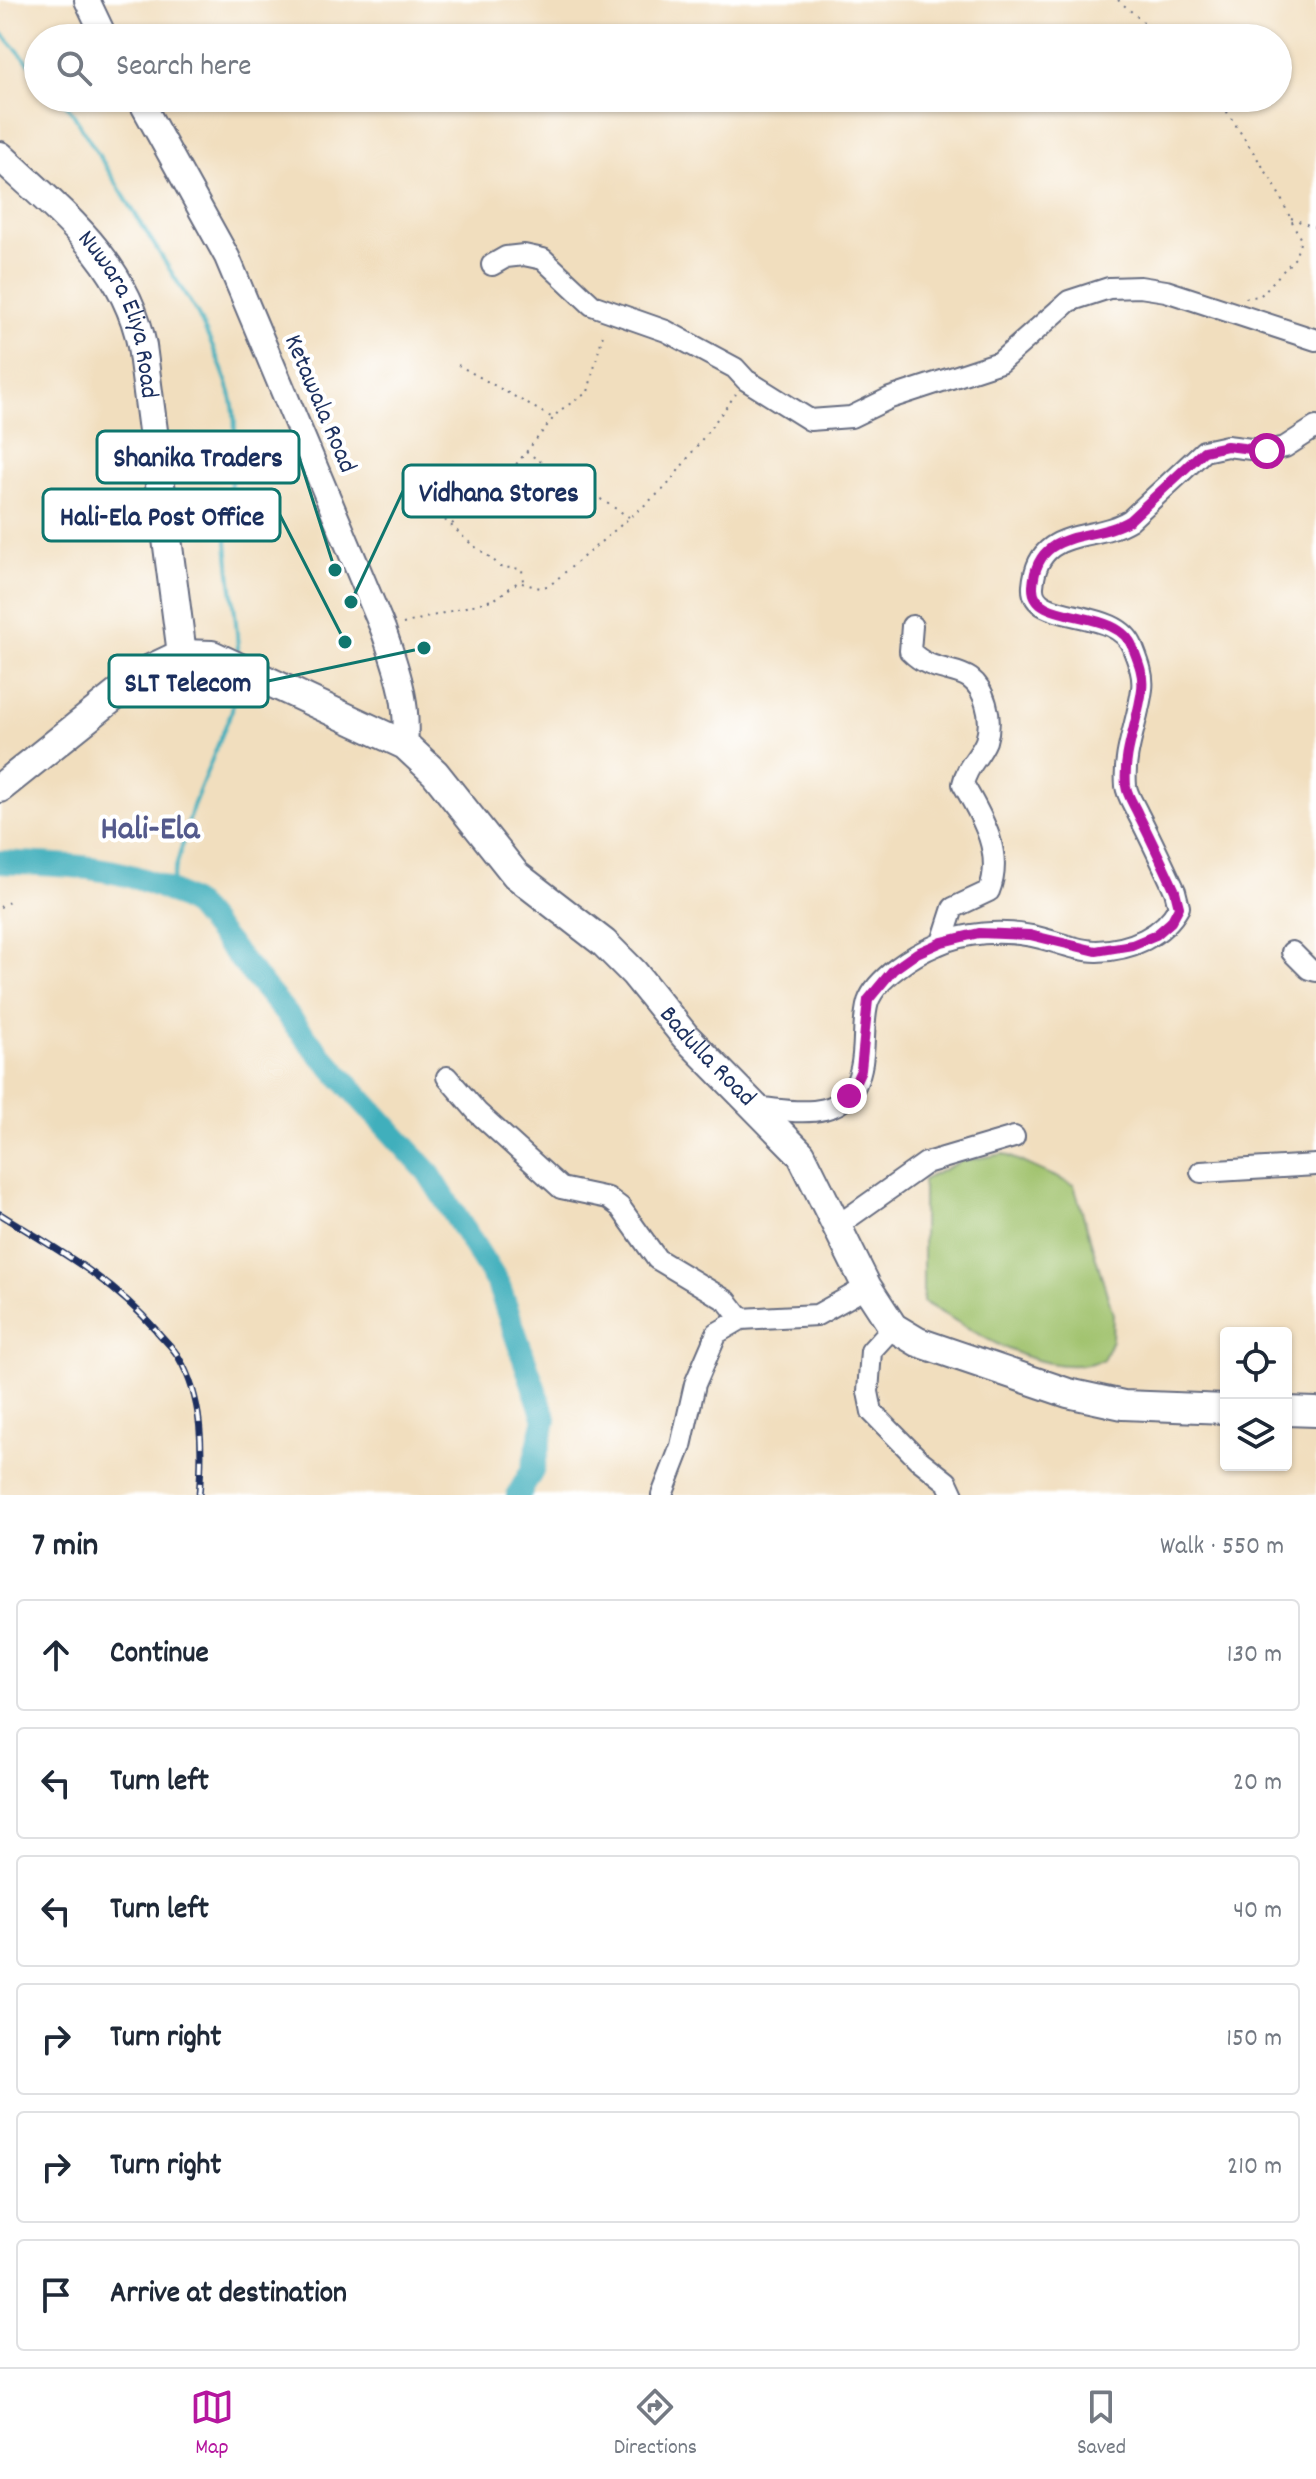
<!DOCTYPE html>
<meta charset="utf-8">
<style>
:root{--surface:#fff;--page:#f2f2f3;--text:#1f2937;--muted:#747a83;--line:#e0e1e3;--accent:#b5179e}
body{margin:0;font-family:Dekko,sans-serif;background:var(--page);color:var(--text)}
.controls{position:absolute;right:24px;bottom:24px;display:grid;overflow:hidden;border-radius:8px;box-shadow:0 2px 6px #0004}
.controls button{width:72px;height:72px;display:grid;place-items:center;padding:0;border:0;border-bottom:2px solid var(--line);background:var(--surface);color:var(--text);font:40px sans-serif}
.stop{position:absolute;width:24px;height:24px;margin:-18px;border:6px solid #b5179e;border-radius:50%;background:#fff}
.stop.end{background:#b5179e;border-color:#fff;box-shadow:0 2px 8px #0008}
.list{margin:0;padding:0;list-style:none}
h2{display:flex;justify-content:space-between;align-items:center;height:104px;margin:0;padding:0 32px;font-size:34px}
h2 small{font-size:26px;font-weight:400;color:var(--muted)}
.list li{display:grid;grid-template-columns:52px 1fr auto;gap:24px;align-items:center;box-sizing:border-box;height:112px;margin:0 16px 16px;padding:0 16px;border:2px solid var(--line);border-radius:8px}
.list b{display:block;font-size:30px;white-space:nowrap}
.list em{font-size:26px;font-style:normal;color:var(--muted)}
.icon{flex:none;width:44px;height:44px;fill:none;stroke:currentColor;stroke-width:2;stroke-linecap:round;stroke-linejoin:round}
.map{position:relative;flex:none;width:1316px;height:1495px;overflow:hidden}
.search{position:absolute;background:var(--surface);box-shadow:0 2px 6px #0004;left:24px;right:24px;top:24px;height:88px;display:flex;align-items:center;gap:20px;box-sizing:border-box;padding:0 28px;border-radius:44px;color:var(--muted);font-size:30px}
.sheet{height:872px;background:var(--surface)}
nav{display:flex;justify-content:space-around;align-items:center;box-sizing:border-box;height:112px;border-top:2px solid var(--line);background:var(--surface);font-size:22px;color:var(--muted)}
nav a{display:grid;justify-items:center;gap:4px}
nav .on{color:var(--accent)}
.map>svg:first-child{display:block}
.green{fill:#9fc16b;stroke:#5d7864;stroke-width:2}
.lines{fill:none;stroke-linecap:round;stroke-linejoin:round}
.stream{stroke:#40afbc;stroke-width:4}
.river{stroke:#40afbc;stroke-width:24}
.minor-casing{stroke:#666c80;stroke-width:24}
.major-casing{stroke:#666c80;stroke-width:28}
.highway-casing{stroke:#666c80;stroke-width:32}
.path{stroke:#666c80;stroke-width:2;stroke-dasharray:2 6;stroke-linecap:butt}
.minor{stroke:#fff;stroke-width:20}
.major{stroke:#fff;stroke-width:24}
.highway{stroke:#fff;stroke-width:28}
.rail-casing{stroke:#1b2f5e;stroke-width:7}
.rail{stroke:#fff;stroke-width:4;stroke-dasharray:12;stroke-linecap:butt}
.route{stroke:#b5179e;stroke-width:10}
.labels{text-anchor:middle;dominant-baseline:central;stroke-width:8;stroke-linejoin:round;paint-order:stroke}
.street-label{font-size:26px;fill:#1b2f5e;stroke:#fff}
.district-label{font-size:34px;font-weight:bold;fill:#545a8c;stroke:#fff}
.leader{fill:none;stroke:#0f766e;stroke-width:3}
.callout-dot{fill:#0f766e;stroke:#fff;stroke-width:3}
.callout{fill:#fff;stroke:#0f766e;stroke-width:3}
.callout-label{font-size:28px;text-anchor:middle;font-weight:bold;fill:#1b2f5e}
</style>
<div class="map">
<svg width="1316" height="1495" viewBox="0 0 1316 1495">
<rect width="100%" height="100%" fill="#fff"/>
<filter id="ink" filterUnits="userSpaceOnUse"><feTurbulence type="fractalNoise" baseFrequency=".0125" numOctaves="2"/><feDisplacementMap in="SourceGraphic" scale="16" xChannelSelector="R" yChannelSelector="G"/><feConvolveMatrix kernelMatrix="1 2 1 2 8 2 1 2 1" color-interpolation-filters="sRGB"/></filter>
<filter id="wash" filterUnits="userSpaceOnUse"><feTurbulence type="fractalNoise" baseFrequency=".006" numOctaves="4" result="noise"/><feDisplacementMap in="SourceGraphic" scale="32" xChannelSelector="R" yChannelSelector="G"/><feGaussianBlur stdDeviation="1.8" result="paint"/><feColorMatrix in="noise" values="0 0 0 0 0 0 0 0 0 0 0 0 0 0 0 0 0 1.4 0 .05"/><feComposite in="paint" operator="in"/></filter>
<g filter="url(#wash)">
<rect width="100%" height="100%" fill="#f1debe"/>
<path class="green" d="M 1004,1154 L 1074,1185 L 1113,1314 L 1112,1340 L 1103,1360 C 1042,1382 976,1331 923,1302 L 923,1180 L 961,1161 Z"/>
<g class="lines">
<path class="stream" d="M 0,31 L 38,73
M 60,98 L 70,109 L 198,315 C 210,341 231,384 234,412 C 238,455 226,498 227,540 C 229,579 238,617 238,656
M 170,889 L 193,806 L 232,710 L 237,680"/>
<path class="river" d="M 0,862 C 74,866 132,864 196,906 L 318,1052 L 428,1172 L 498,1284 L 545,1419 L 532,1471 L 518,1495"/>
</g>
</g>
<g filter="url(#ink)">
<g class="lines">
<defs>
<path id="minor" d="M 492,265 L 506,257 L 524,255 L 543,259 L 592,305 L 666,331 L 735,368 L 746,380 L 810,420 L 851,417 L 890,398 L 1000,362 L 1069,301 L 1109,288 L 1140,287 L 1166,291 L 1316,340
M 912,626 L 910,651 C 939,681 973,658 986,704 C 990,717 990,728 986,741 C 979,758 967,765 963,784 C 982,817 1004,853 989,891 L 953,908 L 942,942
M 1292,952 L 1309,969 L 1316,971
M 447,1077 L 478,1113 L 561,1188 L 608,1198 L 620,1207 L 657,1259 L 727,1301 L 741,1319
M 756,1107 C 798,1112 850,1123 861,1068 C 866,1047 862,1022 868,1002 C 876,978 915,954 937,945 C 965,932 1002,930 1032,936 C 1053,940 1076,951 1097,951 C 1131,950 1163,936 1179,907 L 1175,891 C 1163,865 1151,839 1138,814 C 1134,805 1127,795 1126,786 C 1123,752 1138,722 1142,689 C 1144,675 1138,661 1133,648 C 1117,605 1030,626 1033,586 C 1038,525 1093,543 1130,520 L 1204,451 L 1227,446 L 1267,451 L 1285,447 L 1316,427
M 1201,1172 L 1316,1165
M 837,1226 L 926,1163 L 1014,1137
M 893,1327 L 871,1351 L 868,1392 L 872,1412 L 918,1459 L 947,1482 L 953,1495
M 662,1495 L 681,1446 L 695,1384 L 717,1333 L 741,1319 L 817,1315 L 867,1287"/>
<path id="major" d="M 87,0 L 105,38
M 139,98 L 227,257 L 383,629 C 397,670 409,701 405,745"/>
<g id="highway">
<path id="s1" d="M 0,156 C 60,212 125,261 142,346 L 182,654"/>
<path id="s2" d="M 0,788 L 146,671 L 182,654 L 212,655 L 405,745 L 435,773 L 516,875 L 604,943 L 634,973 L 685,1036 L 801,1154 L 867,1287 L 893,1327 L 918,1342 L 1068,1393 L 1123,1405 L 1226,1409"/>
<path d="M 1286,1411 L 1316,1412"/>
</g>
</defs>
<use href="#minor" class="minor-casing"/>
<use href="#major" class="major-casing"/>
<use href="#highway" class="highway-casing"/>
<path class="path" d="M 1118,0 L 1162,38
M 1218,98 L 1274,184 L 1301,240 L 1295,258 L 1260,296 L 1245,298
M 1291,218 L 1316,228
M 458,365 L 551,417
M 526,452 L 629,517
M 438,516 C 451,523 458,533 469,542 C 480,551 491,556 500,567 L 522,569 L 523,582
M 452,524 L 502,482 L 559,411 L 588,392 L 603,334
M 403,624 L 495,599 L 518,582 L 540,588 L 550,585 L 666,487 L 736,394
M 0,907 L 11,901"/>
<use href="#minor" class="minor"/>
<use href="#major" class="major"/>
<use href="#highway" class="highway"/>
<defs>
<path id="rail" d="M 0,1214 C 56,1249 112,1279 156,1330 C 163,1339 174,1348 179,1358 C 203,1399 203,1450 199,1495"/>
</defs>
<use href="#rail" class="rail-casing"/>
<use href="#rail" class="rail"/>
</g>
</g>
<g class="lines" filter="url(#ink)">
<path class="route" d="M 849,1096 L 861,1070 L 868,1000 L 893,970 L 917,953 L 942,942 L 979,933 L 1030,935 L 1096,951 L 1132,945 L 1156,935 L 1171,922 L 1179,907 L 1175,891 C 1163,865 1151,839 1138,814 C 1134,805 1127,795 1126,786 C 1123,752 1138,722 1142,689 C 1144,675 1138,661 1133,648 C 1117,605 1031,627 1033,586 C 1037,526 1093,543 1130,520 L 1204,451 L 1227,446 L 1267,451"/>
</g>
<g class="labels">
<g class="street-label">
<text stroke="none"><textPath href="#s1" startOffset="204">Nuwara Eliya Road</textPath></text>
<text transform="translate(319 404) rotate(67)">Ketawala Road</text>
<text stroke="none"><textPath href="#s2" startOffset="906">Badulla Road</textPath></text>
</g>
<g class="district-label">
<text x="150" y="831">Hali-Ela</text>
</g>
</g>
<path class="leader" d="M335 570L299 457M351 602L403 491M345 642L280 515M424 648L268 681"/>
<g class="callout-dot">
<circle cx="335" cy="570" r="8"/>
<circle cx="351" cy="602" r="8"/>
<circle cx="345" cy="642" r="8"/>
<circle cx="424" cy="648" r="8"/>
</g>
<g class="callout">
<rect x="97" y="431" width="202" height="52" rx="8"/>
<rect x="403" y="465" width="192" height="52" rx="8"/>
<rect x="43" y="489" width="237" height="52" rx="8"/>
<rect x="109" y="655" width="159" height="52" rx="8"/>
</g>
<g class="callout-label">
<text x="198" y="466">Shanika Traders</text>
<text x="499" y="501">Vidhana Stores</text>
<text x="162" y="525">Hali-Ela Post Office</text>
<text x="188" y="691">SLT Telecom</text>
</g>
</svg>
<div class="controls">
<button><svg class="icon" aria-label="locate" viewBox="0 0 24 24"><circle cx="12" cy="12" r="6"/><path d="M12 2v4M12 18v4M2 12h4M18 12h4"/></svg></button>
<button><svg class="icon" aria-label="layers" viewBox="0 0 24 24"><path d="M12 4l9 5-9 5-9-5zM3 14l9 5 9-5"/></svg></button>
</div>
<div class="stop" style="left:1267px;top:451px"></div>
<div class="stop end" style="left:849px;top:1096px"></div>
<div class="search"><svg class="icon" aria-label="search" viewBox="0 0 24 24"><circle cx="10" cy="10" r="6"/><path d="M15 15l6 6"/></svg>Search here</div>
</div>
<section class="sheet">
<h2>7 min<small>Walk · 550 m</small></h2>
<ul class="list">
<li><svg class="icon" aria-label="ahead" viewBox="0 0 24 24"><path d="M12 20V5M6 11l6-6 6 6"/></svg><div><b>Continue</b></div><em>130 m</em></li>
<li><svg class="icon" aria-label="left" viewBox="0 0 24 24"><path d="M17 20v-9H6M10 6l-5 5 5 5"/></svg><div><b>Turn left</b></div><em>20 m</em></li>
<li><svg class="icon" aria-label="left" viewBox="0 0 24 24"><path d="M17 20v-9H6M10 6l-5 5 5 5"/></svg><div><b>Turn left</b></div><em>40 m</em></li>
<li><svg class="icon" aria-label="right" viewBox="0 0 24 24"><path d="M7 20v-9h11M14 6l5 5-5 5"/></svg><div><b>Turn right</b></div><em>150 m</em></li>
<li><svg class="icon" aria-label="right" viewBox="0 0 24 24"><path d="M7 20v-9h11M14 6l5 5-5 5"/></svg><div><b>Turn right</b></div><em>210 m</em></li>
<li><svg class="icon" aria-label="arrive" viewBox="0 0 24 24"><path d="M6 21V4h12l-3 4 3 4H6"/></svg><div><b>Arrive at destination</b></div></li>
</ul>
</section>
<nav>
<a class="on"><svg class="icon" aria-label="map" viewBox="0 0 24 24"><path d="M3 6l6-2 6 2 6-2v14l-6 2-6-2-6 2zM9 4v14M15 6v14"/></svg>Map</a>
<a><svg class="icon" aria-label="directions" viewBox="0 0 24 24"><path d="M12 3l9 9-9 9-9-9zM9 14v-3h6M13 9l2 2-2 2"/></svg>Directions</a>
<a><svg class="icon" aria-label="saved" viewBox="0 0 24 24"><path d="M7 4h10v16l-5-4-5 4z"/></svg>Saved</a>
</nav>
